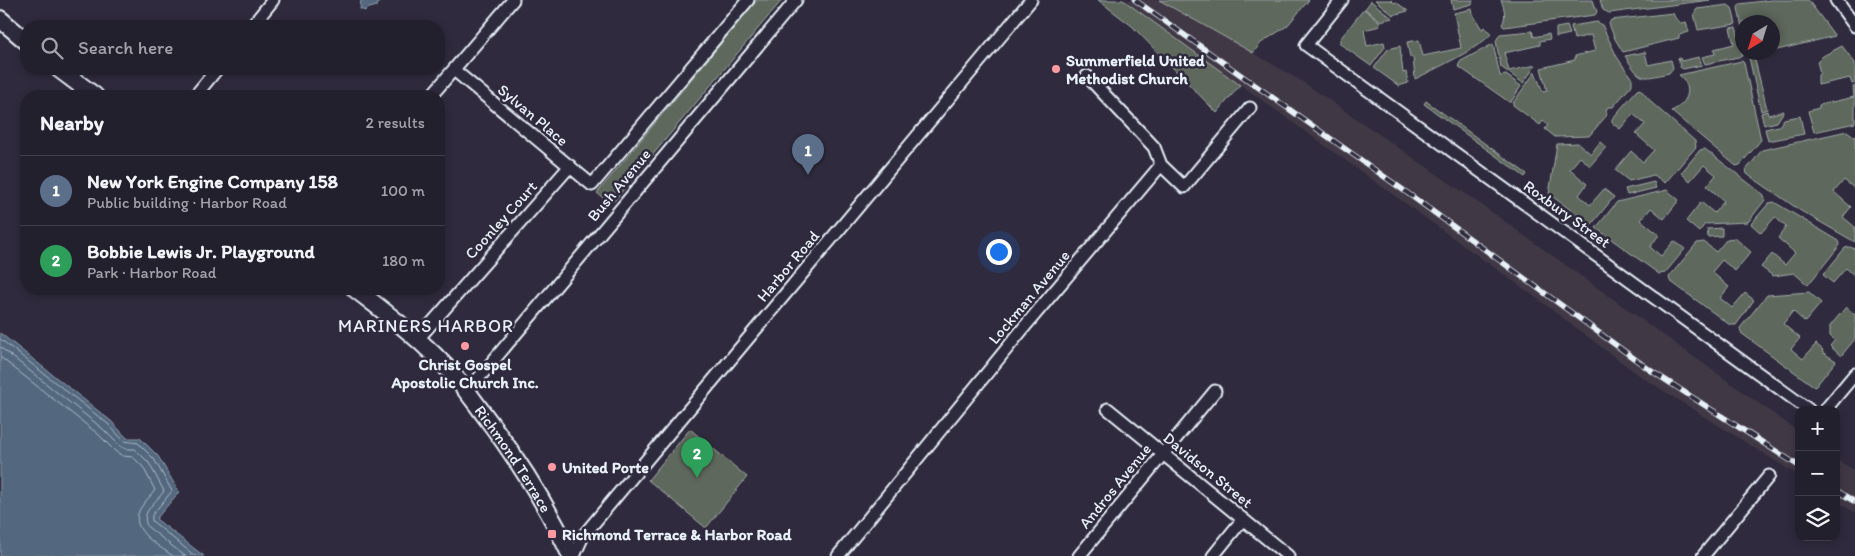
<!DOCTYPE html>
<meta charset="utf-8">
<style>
:root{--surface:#23202e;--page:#2f2d3a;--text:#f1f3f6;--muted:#a3a3aa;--line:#403e4a;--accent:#d93025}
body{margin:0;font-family:Itim,sans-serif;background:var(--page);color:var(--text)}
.controls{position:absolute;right:15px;bottom:15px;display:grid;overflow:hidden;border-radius:10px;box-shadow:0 2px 8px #0003}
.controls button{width:45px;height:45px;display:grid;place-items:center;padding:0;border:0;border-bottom:1px solid var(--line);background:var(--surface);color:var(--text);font:25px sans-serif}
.compass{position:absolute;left:1735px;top:15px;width:45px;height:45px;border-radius:50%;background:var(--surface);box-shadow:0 2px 8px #0003;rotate:218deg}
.you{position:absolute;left:998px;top:251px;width:18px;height:18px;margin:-12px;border:4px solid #fff;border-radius:50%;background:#1a73e8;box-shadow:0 0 0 8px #1a73e833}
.badge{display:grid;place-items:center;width:32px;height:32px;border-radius:50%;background:var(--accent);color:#fff;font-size:16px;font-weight:700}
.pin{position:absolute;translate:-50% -41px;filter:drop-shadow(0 1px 2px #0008)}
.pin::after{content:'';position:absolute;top:26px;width:18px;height:15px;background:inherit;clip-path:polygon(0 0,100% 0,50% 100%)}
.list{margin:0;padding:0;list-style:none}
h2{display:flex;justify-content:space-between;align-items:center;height:65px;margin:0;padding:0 20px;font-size:21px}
h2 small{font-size:16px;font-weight:400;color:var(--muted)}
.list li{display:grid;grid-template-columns:32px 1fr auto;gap:15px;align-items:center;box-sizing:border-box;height:70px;padding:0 20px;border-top:1px solid var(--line)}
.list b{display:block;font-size:19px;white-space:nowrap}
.list p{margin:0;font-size:16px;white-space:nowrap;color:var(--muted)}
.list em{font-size:16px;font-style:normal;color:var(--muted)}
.icon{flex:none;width:28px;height:28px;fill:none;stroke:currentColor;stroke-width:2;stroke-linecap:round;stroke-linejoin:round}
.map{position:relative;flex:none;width:1855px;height:556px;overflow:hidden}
.search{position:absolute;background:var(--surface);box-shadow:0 2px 8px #0003;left:20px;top:20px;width:425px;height:55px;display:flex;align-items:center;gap:12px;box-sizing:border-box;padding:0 18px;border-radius:20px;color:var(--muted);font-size:19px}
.panel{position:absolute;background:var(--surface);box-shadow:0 2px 8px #0003;left:20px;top:90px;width:425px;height:205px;border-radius:20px}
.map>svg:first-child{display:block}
.built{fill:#413845}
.green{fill:#5e685c;stroke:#a3acaa}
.water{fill:#53677e;stroke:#8f9eaf}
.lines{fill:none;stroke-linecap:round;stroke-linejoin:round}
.shore{stroke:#acbac7;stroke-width:1}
.minor-casing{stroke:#e8f1f8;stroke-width:15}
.secondary-casing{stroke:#e8f1f8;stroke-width:20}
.minor{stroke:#2f2a3d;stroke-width:11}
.secondary{stroke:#2f2a3d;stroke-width:16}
.rail-casing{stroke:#e8f1f8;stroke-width:5.5}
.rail{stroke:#2f2a3d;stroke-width:4;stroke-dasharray:11;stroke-linecap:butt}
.poi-dot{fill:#ff9aa2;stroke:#2f2a3d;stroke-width:2}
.labels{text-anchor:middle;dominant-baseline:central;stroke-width:5;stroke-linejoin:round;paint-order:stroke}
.poi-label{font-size:16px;font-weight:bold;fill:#e8f1f8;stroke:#2f2a3d;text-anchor:start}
.street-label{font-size:16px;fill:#e8f1f8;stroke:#2f2a3d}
.neighbourhood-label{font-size:18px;letter-spacing:1px;fill:#e8f1f8;stroke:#2f2a3d}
</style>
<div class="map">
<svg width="1855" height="556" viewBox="0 0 1855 556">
<rect width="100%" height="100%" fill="#2f2a3d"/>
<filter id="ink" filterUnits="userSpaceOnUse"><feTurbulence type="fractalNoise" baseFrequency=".02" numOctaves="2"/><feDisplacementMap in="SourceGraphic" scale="10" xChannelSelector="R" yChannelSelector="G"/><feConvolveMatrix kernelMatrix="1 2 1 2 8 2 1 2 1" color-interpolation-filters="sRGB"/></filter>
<g filter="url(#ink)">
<path class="built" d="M 1123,0 L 1159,0 L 1248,50 L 1303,82 L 1479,203 L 1799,432 L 1799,476 L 1640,376 L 1535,297 Z
M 1836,459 L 1855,471 L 1855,513 L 1836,500 Z"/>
<path class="green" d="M 757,0 L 782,0 L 614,201 L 608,202 L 597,193 Z
M 1098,0 L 1123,0 L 1240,85 L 1217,113 L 1132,26 Z
M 1159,0 L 1309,0 L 1287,26 L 1261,43 L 1253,53 Z
M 1375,0 L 1391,0 L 1394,3 L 1396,2 L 1408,11 L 1393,15 Z
M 1451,0 L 1473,0 L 1472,4 L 1453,9 Z
M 1501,0 L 1593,0 L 1597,12 L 1595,15 L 1504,27 L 1502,25 C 1506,17 1505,9 1501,0 Z
M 1600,0 L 1710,0 L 1609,13 L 1603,10 Z
M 1771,0 L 1808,0 L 1835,36 L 1773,51 L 1772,22 L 1742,22 L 1742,28 L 1738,8 L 1740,4 Z
M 1371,1 L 1392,18 L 1381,21 L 1365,9 Z
M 1728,5 L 1732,8 L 1736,24 L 1698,30 L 1694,14 L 1697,9 Z
M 1364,9 L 1379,21 L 1380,26 L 1364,30 L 1367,46 L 1384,42 L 1385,47 L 1371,66 L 1340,44 L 1340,39 Z
M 1472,9 L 1473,14 L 1481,28 L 1483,29 L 1484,27 L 1492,33 C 1480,48 1435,69 1415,79 L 1413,57 L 1410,57 L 1407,42 L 1419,40 L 1423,56 L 1461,48 L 1454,13 Z
M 1673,13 L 1675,18 L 1681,23 L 1686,22 L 1689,32 L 1679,35 L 1679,38 L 1623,52 L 1615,39 L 1609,24 L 1611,20 Z
M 1597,22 L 1602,25 L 1617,57 L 1632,79 L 1632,85 L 1613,107 L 1608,107 L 1606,110 L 1607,115 L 1589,136 L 1555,137 L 1545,129 L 1548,125 L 1543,121 L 1540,125 L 1513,105 L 1513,103 L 1535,72 L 1543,92 L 1547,91 L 1541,68 L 1575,60 L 1575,56 L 1595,51 L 1591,35 L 1574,39 L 1571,26 Z
M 1567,26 L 1570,34 L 1556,37 L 1556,28 Z
M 1736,27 L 1743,56 L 1705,64 L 1702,57 L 1715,54 L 1714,49 L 1734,44 L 1730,28 Z
M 1532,31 L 1534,37 L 1549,34 L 1550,39 L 1540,41 L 1540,45 L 1504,53 L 1509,71 L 1536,65 L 1523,83 L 1501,67 L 1496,41 L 1500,34 Z
M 1493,44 L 1500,76 L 1506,75 L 1521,86 L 1511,102 L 1509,102 L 1458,66 L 1461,61 Z
M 1400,46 L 1403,73 L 1406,72 L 1408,83 L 1399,86 L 1374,68 L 1388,49 Z
M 1842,46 L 1855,63 L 1855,83 L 1852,84 L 1850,78 L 1818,85 L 1818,75 L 1820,73 L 1817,61 L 1823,56 Z
M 1645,52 L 1648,65 L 1671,60 L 1673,68 L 1669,73 C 1640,79 1642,82 1625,56 Z
M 1748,53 L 1766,53 L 1754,56 L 1767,109 L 1761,111 Z
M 1699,57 L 1702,65 L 1683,69 L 1680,67 L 1678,58 L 1680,58 L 1681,61 Z
M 1742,61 L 1744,63 L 1761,140 L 1740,165 L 1736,166 L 1671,111 C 1687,105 1695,88 1679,75 Z
M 1855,86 L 1855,123 L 1814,132 L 1808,111 L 1819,108 L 1819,105 L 1854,97 L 1853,87 Z
M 1640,89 L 1653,104 L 1695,141 L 1696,147 L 1665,183 L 1654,175 L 1629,181 L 1615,170 L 1631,151 L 1643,162 L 1654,150 L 1636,134 L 1645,124 L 1633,114 L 1620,129 L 1612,123 L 1612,119 L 1637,90 Z
M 1426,101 L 1527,174 L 1525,177 L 1424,104 Z
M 1767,111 L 1768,115 L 1784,111 L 1777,122 L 1764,125 L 1761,113 Z
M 1800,116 L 1804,134 L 1768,141 L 1765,129 L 1779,126 L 1784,119 Z
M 1847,131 L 1855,137 L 1855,187 L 1854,188 L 1844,180 L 1834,192 L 1851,207 L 1843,217 L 1855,227 L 1855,242 L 1801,211 L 1747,174 L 1746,170 L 1762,150 Z
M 1600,142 L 1606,147 L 1590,166 L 1580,157 L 1570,169 L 1587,184 L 1579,195 L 1590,205 L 1604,189 L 1614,197 L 1591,225 L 1549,194 L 1557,144 L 1578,143 L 1591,154 Z
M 1705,149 L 1764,195 L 1765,200 L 1748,222 L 1705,224 L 1699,232 L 1686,221 L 1701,202 L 1714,213 L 1724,201 L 1707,186 L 1716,175 L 1704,165 L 1690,181 L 1681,173 L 1700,150 Z
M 1654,182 L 1656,188 L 1627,195 L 1625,189 Z
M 1667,190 L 1679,200 L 1664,219 L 1651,208 L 1641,220 L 1659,235 L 1650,247 L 1661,256 L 1674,241 L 1685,249 L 1665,273 L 1659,274 L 1596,228 L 1617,202 Z
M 1774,202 L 1839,241 L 1840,245 L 1808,285 L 1794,273 L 1773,276 L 1761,267 L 1772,254 L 1785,265 L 1795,253 L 1778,238 L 1786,227 L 1775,217 L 1761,233 L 1751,224 L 1769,203 Z
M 1722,228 L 1722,236 L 1708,237 L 1707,229 Z
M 1735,238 L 1751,252 L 1735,271 L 1722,260 L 1712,272 L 1729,287 L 1720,298 L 1732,308 L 1745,293 L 1754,300 L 1736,325 L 1730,325 L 1670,281 L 1669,277 L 1697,243 L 1704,242 L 1716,252 L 1727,239 Z
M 1850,247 L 1855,249 L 1855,276 L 1846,268 L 1833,283 L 1823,275 L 1845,248 Z
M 1809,292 L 1821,303 L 1805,322 L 1793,311 L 1783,324 L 1800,338 L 1791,349 L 1803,359 L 1816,344 L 1823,350 L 1822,352 L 1836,361 L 1815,387 L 1741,333 L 1740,328 L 1767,295 Z
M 1846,307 L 1855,315 L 1855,339 L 1841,356 L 1830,346 L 1835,340 L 1830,336 L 1830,326 Z
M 690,429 L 747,477 L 706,528 L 648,480 Z"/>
<path class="water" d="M 361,0 L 379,0 L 379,1 L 377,6 L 366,9 L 365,11 L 360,9 Z
M 0,333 L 111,421 L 127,438 L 140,438 L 158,456 L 179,492 L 156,519 L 204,556 L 0,556 Z"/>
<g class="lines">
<path class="shore" d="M 0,339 L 108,424 L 124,441 L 138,443 L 154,459 L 172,491 L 152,515 L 152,521 L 195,556
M 0,347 L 103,429 L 120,446 L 126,449 L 135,449 L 149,463 L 164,491 C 157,502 137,514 149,528 L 185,556
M 0,357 L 98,434 L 116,452 L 123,456 L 133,457 L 143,467 L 155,490 C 151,496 144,502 140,509 C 128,530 159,546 173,556"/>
<defs>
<path id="minor" d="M 1342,0 L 1306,45 L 1809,410
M 1836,0 L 1855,26
M 252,26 L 273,0
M 454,70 L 592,185 L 748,0
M 1087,76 L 1154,147 L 1161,165
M 195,96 L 217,69
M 431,96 L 513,0
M 1161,165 L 1184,187 L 1250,108
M 417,340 L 570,166
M 467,392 L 796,0
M 1108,409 L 1288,556
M 1825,410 L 1855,374
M 574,556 L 583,536 L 1031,0
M 838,556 L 1026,325 L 1161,165
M 1079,556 L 1215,391
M 1213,556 L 1243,519
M 1703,556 L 1769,476"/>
<g id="secondary">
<path d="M 0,19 L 26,41"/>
<path d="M 59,69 L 95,96"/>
<path id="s1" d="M 355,289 C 388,314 428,345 455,377 C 465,388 474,401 483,413 C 517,458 547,505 571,556"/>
</g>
</defs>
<use href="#minor" class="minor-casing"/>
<use href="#secondary" class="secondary-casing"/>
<use href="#minor" class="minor"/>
<use href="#secondary" class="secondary"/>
<defs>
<path id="rail" d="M 1135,0 L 1406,192 L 1650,370 L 1799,466
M 1836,490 L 1855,502"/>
</defs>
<use href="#rail" class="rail-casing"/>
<use href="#rail" class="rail"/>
</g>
</g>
<g class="poi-dot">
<circle cx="1056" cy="69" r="5"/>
<circle cx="465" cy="346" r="5"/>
<circle cx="552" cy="467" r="5"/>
<rect x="547" y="529" width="10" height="10" rx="2.5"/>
</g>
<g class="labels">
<g class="poi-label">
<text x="1066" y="60">Summerfield United<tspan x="1066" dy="18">Methodist Church</tspan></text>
<text x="465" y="364" text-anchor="middle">Christ Gospel<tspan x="465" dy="18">Apostolic Church Inc.</tspan></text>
<text x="562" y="467">United Porte</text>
<text x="562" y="534">Richmond Terrace &amp; Harbor Road</text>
</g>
<g class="street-label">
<text transform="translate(533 115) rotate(40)">Sylvan Place</text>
<text transform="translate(619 185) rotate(-50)">Bush Avenue</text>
<text transform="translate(1567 214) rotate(36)">Roxbury Street</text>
<text transform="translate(501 220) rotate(-48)">Coonley Court</text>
<text transform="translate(788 266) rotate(-50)">Harbor Road</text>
<text transform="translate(1029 297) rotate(-50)">Lockman Avenue</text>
<text stroke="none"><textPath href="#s1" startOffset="234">Richmond Terrace</textPath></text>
<text transform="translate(1208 470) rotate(39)">Davidson Street</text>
<text transform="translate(1115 486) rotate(-51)">Andros Avenue</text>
</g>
<g class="neighbourhood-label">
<text x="426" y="326">MARINERS HARBOR</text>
</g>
</g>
</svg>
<div class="controls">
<button>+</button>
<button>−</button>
<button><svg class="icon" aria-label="layers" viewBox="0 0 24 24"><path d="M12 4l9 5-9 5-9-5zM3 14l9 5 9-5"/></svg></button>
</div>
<svg class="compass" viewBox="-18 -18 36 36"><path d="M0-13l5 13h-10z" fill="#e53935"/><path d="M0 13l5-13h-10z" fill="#a3a3aa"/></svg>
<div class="you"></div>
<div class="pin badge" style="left:808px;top:175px;background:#5c6f8a">1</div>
<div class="pin badge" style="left:697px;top:478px;background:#2e9e5b">2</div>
<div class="search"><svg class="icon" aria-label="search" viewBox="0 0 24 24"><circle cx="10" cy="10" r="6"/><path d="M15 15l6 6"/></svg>Search here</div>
<section class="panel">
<h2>Nearby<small>2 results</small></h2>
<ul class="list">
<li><span class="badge" style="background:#5c6f8a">1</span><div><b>New York Engine Company 158</b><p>Public building · Harbor Road</p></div><em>100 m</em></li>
<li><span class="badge" style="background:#2e9e5b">2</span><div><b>Bobbie Lewis Jr. Playground</b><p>Park · Harbor Road</p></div><em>180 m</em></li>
</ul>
</section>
</div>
